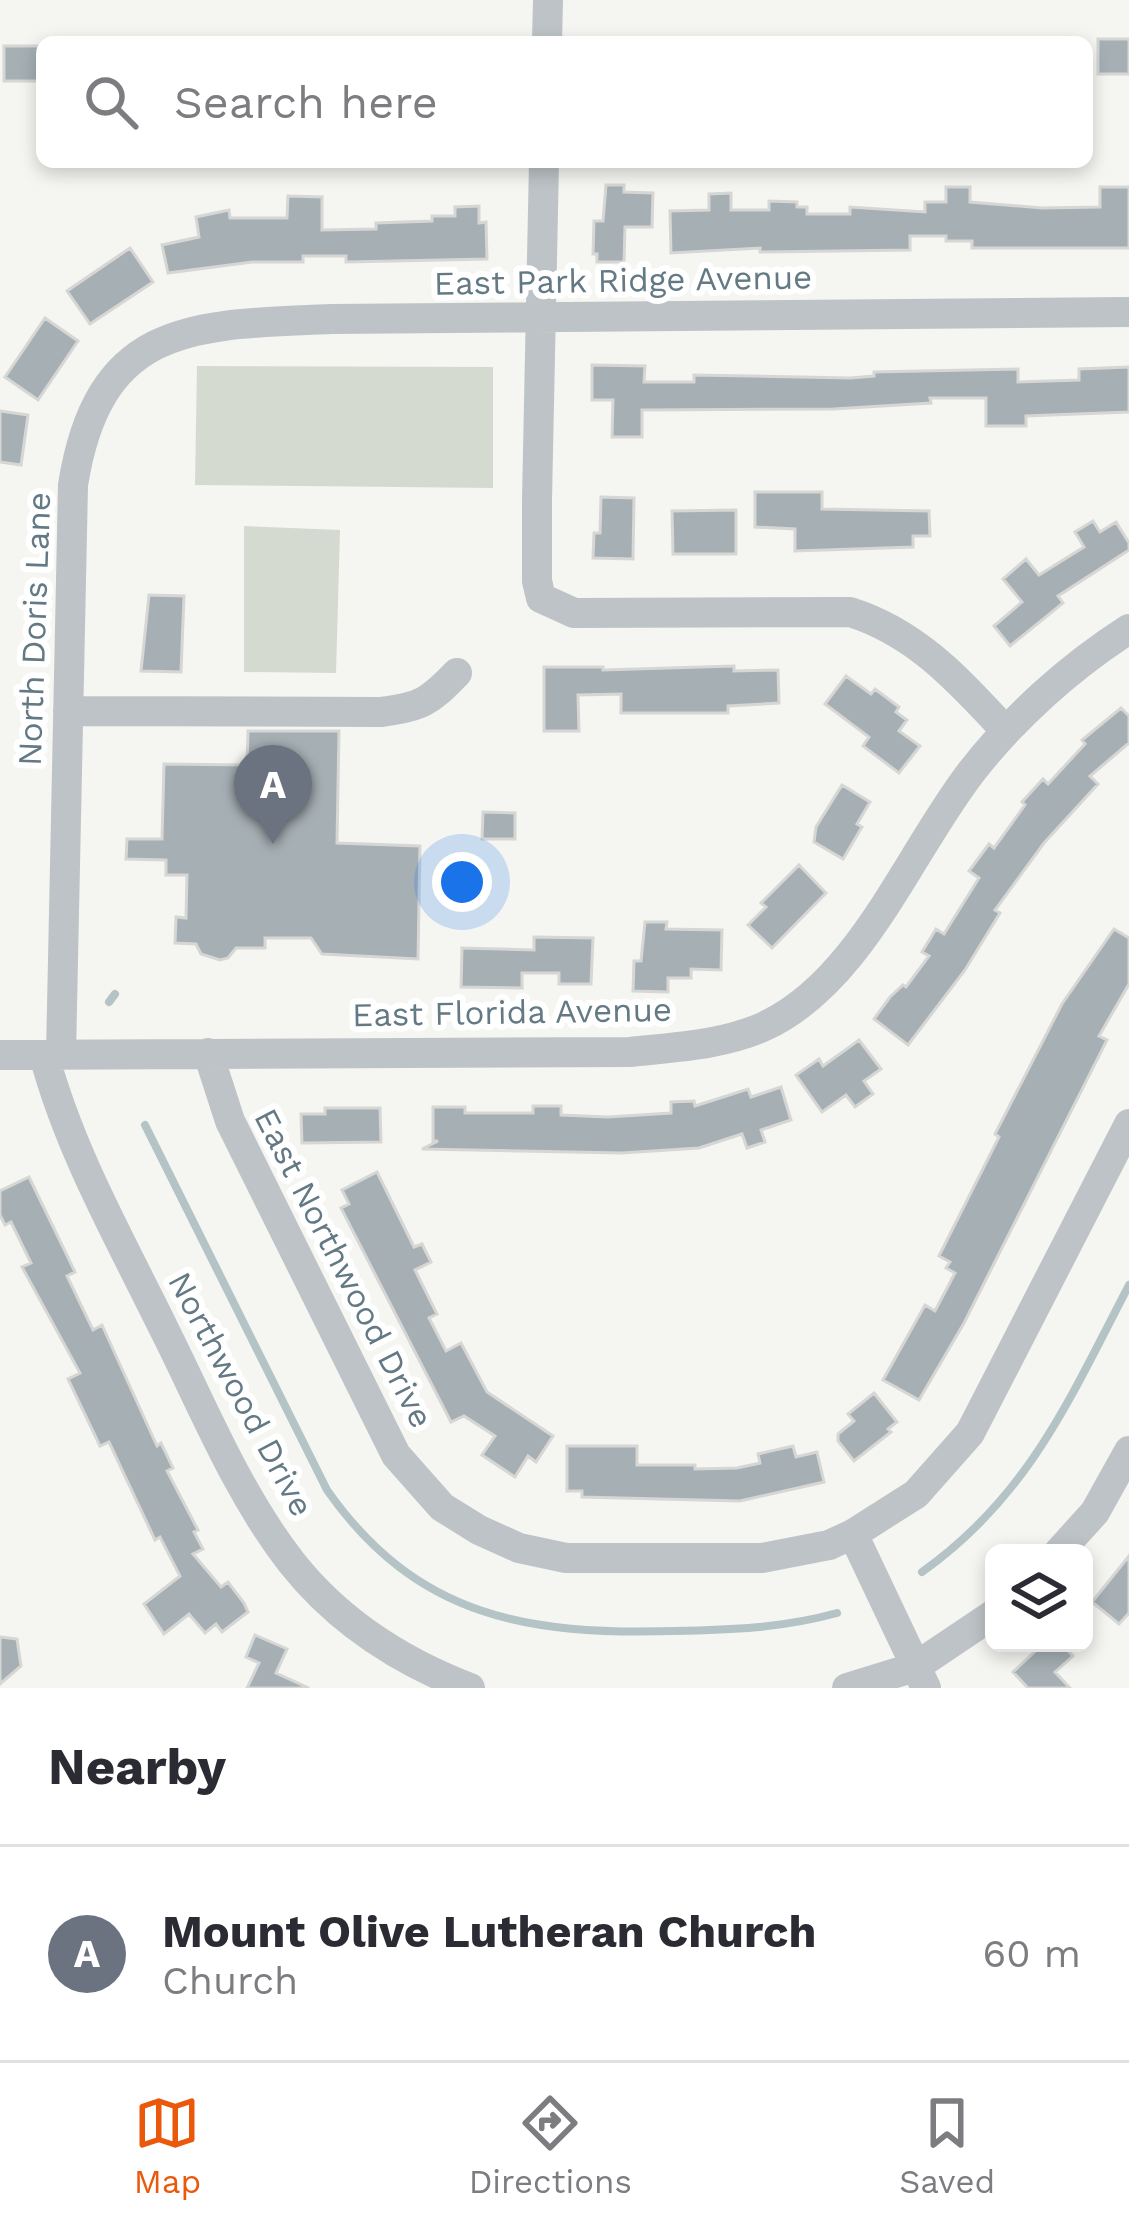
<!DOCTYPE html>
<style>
:root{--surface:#fff;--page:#f2f2f3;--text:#2b2b33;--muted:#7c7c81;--line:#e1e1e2;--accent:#ea580c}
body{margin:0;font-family:"Work Sans",sans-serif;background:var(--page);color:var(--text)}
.controls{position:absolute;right:36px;bottom:36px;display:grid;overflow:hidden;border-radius:18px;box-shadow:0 6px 18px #0003}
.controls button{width:108px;height:108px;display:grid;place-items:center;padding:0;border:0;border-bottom:3px solid var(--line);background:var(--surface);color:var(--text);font:60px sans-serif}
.you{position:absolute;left:462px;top:882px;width:42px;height:42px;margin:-30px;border:9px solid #fff;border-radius:50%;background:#1a73e8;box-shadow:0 0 0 18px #1a73e833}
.badge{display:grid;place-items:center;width:78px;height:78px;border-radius:50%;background:var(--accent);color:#fff;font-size:39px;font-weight:700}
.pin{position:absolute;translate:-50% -99px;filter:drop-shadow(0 3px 6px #0008)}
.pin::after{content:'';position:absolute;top:63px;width:42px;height:36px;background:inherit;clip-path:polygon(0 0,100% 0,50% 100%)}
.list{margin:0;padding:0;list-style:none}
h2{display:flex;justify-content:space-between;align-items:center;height:156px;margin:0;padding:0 48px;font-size:51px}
h2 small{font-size:39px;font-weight:400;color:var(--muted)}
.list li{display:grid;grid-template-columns:78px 1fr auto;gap:36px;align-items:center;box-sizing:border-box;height:216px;padding:0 48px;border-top:3px solid var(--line)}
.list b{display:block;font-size:45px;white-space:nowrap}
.list p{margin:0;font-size:39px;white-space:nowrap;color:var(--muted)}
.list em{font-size:39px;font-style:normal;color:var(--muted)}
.icon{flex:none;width:66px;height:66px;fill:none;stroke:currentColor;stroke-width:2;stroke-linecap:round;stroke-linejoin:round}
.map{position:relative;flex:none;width:1129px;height:1688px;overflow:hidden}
.search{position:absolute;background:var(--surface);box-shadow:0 6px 18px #0003;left:36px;right:36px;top:36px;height:132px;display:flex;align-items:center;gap:30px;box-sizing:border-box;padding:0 42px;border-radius:18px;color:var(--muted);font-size:45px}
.sheet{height:372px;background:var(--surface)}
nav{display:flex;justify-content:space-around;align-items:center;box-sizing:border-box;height:168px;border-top:3px solid var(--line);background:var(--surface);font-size:33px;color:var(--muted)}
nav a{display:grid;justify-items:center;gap:6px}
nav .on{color:var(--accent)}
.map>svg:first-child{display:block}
.green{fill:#d5dad0}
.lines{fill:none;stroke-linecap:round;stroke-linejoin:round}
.stream{stroke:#b4c4c6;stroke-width:8}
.building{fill:#a5afb4;stroke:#d6d6d4;stroke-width:3}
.minor{stroke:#bdc3c6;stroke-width:30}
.labels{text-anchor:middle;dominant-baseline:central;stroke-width:12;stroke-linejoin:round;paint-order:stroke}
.street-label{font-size:33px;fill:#637984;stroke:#fff}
</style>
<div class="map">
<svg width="1129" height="1688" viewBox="0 0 1129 1688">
<rect width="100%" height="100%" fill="#f5f5f1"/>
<path class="green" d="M 197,366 L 493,367 L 493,488 L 195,485 Z
M 244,526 L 340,530 L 336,673 L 244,672 Z"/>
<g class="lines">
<path class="stream" d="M 109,1002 L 115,994
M 145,1125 L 327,1490 C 417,1618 528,1635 674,1631 C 730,1630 783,1628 837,1613
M 922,1572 C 1029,1496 1070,1398 1129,1285"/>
</g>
<path class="building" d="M 1098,39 L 1129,39 L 1129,74 L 1098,74 Z
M 4,46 L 42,46 L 42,81 L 4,81 Z
M 606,185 L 624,185 L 624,192 L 653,193 L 652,227 L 625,227 L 624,262 L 597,262 L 597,254 L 593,254 L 594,221 L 603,221 Z
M 946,187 L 970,187 L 970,202 L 1042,208 L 1100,207 L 1100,187 L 1129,187 L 1129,248 L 972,248 L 972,241 L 946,241 L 946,236 L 910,236 L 910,250 L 760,252 L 760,248 L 671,253 L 670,211 L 709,210 L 709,194 L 731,193 L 731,210 L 769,210 L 769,201 L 797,202 L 797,207 L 807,207 L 807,214 L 850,214 L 850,207 L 925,212 L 925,202 L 946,202 Z
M 288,196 L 322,197 L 322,230 L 376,229 L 376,223 L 432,221 L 432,216 L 455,216 L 455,207 L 479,206 L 479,223 L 486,222 L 487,259 L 346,262 L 346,256 L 303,256 L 303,262 L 252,262 L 168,273 L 162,245 L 199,237 L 196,217 L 229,210 L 230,218 L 287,218 Z
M 130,248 L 153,282 L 90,324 L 67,291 Z
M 45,318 L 78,341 L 38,400 L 5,377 Z
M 592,365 L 645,366 L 644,382 L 694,382 L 694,375 L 850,378 L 874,376 L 874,372 L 1018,369 L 1018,382 L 1079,380 L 1079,369 L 1129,367 L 1129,412 L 1026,416 L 1026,426 L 986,426 L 986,398 L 930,398 L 931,403 L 833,409 L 642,410 L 642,437 L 612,437 L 613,400 L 592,400 Z
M 0,411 L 28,415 L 21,465 L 0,462 Z
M 755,492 L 822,492 L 822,509 L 929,511 L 930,536 L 913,536 L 913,547 L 795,551 L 795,529 L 755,527 Z
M 601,497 L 634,498 L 633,559 L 593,558 L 594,533 L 600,533 Z
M 736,510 L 736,554 L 673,554 L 672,511 Z
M 1093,521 L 1100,532 L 1116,522 L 1129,543 L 1129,550 L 1058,596 L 1063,603 L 1010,646 L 994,626 L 1022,602 L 1003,579 L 1026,559 L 1039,575 L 1084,547 L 1075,532 Z
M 149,595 L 184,596 L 181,672 L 141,671 Z
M 734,666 L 734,671 L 778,670 L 779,703 L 728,706 L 728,713 L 621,713 L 621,694 L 578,695 L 579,731 L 544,731 L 544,667 L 603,667 L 603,670 Z
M 846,676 L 871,694 L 875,689 L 899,707 L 896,712 L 907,720 L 899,731 L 920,746 L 899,773 L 863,746 L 869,737 L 825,704 Z
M 1121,708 L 1129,716 L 1129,743 L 1090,776 L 1098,784 L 1044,843 L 995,910 L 1000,913 L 965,970 L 908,1045 L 874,1019 L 890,997 L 903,985 L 906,987 L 929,956 L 922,952 L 936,929 L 944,934 L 979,878 L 969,871 L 989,844 L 994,848 L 1025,805 L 1022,802 L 1043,779 L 1048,784 L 1085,744 L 1082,740 Z
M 248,731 L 339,731 L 337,843 L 420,846 L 418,959 L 322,954 L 311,938 L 265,938 L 265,948 L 236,948 L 228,958 L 220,960 L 201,954 L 196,944 L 175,943 L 176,917 L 186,918 L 187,875 L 166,875 L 166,860 L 126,859 L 127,839 L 162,839 L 164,764 L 247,765 Z
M 842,785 L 870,802 L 857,824 L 862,827 L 843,859 L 814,842 L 816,827 Z
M 483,812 L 515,813 L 515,839 L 482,839 Z
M 799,865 L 826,893 L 772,948 L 748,925 L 766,907 L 761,903 Z
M 645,922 L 667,922 L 666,929 L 722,930 L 721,970 L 691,969 L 691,978 L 668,978 L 668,992 L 633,991 L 634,961 L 641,961 Z
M 1114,929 L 1129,938 L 1129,984 L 1099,1036 L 1107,1040 L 964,1323 L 919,1400 L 883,1380 L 925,1305 L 935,1311 L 955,1273 L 946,1268 L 950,1262 L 939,1256 L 999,1137 L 995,1134 L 1062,1004 Z
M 534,937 L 593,938 L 591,984 L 559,984 L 559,973 L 522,973 L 522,988 L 461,987 L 462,948 L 534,950 Z
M 859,1040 L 881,1069 L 864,1081 L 873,1094 L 855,1107 L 846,1095 L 822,1112 L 796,1075 L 819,1059 L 823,1066 Z
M 781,1087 L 791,1120 L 761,1130 L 765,1142 L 747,1148 L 742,1134 L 699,1148 L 622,1153 L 422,1149 L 438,1141 L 433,1141 L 433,1107 L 465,1107 L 465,1113 L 533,1113 L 533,1106 L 561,1106 L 561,1115 L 608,1117 L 671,1113 L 671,1102 L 694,1101 L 695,1106 L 748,1089 L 751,1097 Z
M 325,1108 L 380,1108 L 381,1142 L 302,1143 L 301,1114 L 325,1114 Z
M 377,1172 L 414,1247 L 422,1244 L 431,1262 L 415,1270 L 437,1314 L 429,1318 L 446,1351 L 461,1343 L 487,1392 L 553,1436 L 536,1462 L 528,1456 L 515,1477 L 482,1455 L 495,1436 L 464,1416 L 451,1422 L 341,1208 L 349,1204 L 342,1190 Z
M 29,1177 L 75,1272 L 67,1276 L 93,1330 L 102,1325 L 157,1446 L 161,1443 L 173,1468 L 167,1471 L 198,1530 L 194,1532 L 203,1549 L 193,1554 L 221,1587 L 228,1582 L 244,1603 L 248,1612 L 222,1632 L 216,1624 L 205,1633 L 189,1614 L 164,1634 L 144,1604 L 180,1576 L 160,1537 L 155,1540 L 109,1442 L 100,1446 L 68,1379 L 80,1373 L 22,1267 L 31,1263 L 11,1222 L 5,1225 L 0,1215 L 0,1191 Z
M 874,1393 L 897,1422 L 888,1429 L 891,1432 L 854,1461 L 838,1441 L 838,1434 L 854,1421 L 848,1414 Z
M 567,1446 L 637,1446 L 637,1465 L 695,1465 L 695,1469 L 737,1468 L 760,1463 L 758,1454 L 793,1446 L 796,1457 L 817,1452 L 824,1482 L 740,1501 L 582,1497 L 582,1491 L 567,1491 Z
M 1129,1556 L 1129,1613 L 1119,1624 L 1092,1602 Z
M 255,1635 L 287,1649 L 276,1673 L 309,1688 L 247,1688 L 259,1663 L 246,1657 Z
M 0,1637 L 17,1639 L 21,1666 L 0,1684 Z
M 1044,1643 L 1061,1643 L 1073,1656 L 1055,1672 L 1070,1688 L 1028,1688 L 1013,1672 Z"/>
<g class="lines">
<path class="minor" d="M 547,42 L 548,0
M 544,162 L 537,500 L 537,581 L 541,598 L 574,613 L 850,612 C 917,633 959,681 1006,731
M 68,711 L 381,712 C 421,707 429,702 457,673
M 208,1053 L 230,1121 L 396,1455 L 442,1507 L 479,1530 L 519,1548 L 566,1558 L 762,1558 L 829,1545 L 853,1534 L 916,1494 L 970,1433 L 1129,1124
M 0,1055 L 630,1052 C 675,1047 724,1045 765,1026 C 861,981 909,852 972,771 C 1015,716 1071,666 1129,629
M 44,1055 C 70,1152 121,1241 165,1331 C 204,1409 238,1494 292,1563 C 338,1621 402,1662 470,1688
M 61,1055 L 73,485 C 99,321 194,325 331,319 L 1129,312
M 853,1534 L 926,1688
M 1058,1553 L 1095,1512 L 1129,1451
M 847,1688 L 915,1667 L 994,1614"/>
</g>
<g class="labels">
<g class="street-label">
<text transform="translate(623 280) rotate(-1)">East Park Ridge Avenue</text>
<text transform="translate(34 629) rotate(-88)">North Doris Lane</text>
<text transform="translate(512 1012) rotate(-1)">East Florida Avenue</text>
<text transform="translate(344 1268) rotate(63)">East Northwood Drive</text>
<text transform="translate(241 1394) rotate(62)">Northwood Drive</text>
</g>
</g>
</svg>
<div class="controls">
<button><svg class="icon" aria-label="layers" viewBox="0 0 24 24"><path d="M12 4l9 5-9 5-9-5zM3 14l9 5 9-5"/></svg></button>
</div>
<div class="you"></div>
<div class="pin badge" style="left:273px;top:844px;background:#6b7280">A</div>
<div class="search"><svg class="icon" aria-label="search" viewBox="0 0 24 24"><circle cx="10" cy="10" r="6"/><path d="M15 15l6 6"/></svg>Search here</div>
</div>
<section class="sheet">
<h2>Nearby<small></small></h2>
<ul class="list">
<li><span class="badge" style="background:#6b7280">A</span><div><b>Mount Olive Lutheran Church</b><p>Church</p></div><em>60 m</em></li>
</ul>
</section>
<nav>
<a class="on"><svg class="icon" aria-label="map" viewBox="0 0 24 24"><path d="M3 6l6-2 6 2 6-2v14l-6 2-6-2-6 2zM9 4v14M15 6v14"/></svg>Map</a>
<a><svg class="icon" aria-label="directions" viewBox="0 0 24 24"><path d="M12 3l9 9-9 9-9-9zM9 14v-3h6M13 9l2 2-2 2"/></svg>Directions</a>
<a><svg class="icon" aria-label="saved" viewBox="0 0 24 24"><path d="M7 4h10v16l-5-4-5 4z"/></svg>Saved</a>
</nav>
